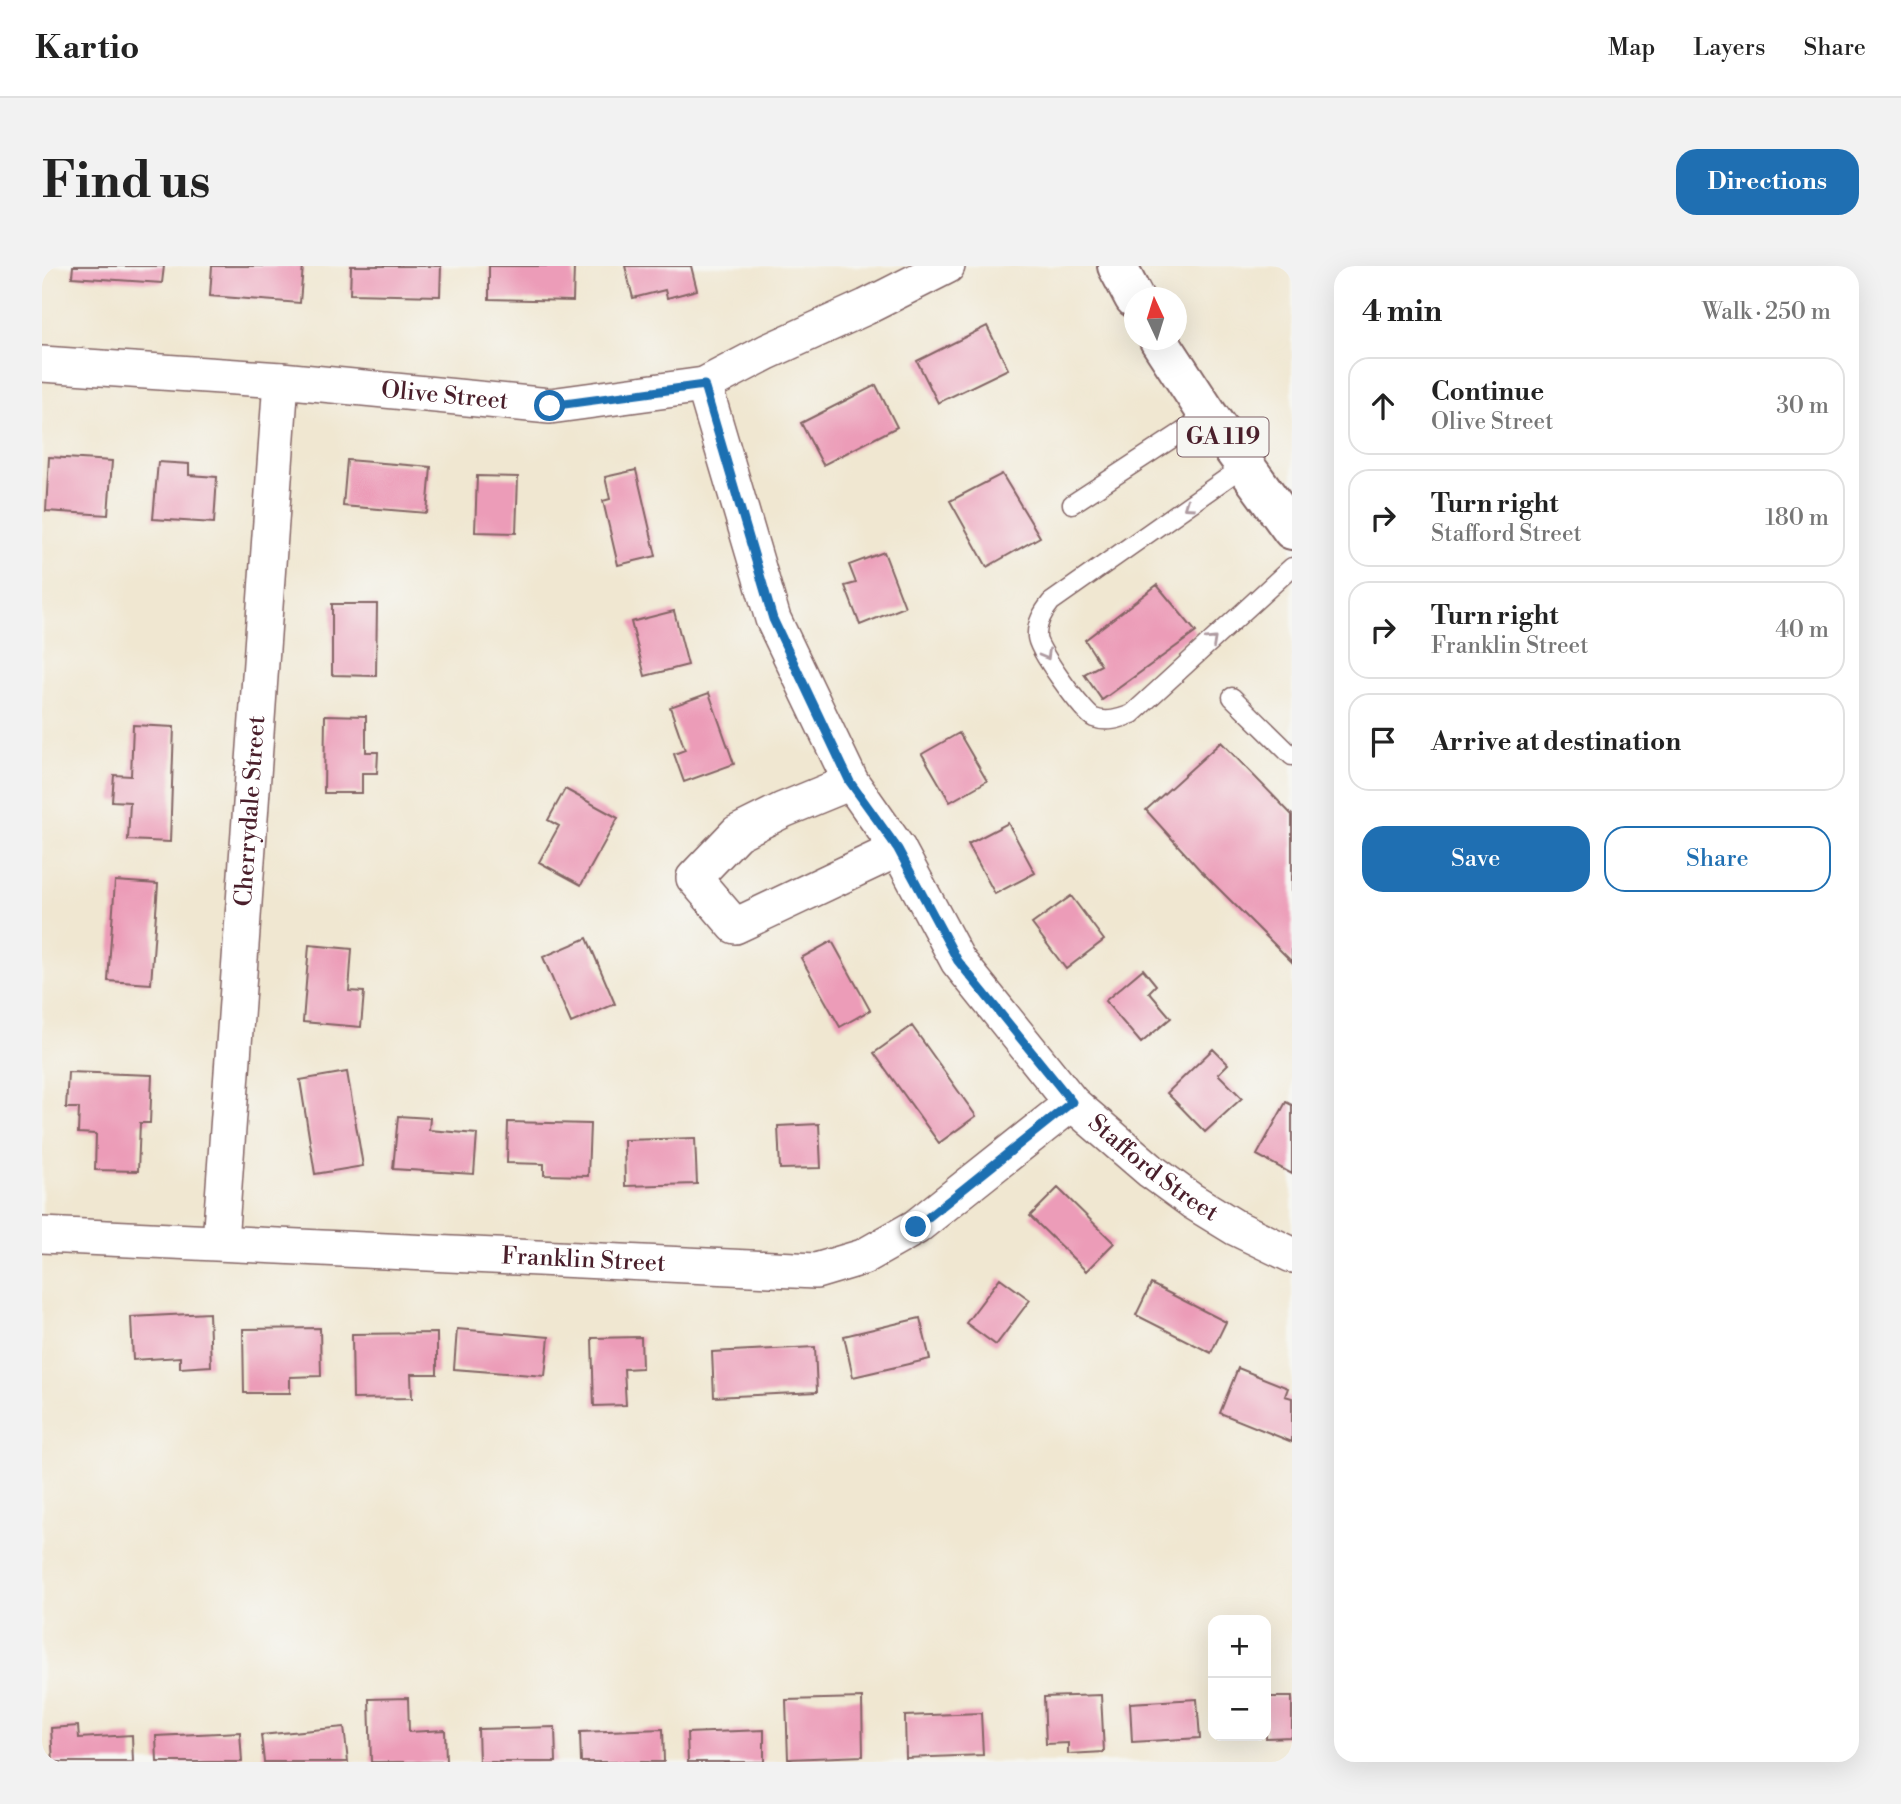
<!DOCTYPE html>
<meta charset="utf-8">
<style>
:root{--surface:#fff;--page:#f2f2f2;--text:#222;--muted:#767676;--line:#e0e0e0;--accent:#1f6fb2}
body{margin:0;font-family:"Libre Bodoni",serif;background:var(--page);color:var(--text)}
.controls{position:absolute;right:21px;bottom:21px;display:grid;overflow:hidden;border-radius:14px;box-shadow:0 7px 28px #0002}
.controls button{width:63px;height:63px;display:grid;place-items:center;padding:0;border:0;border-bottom:2px solid var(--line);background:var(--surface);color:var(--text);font:35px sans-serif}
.compass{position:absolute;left:1082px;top:21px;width:63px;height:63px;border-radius:50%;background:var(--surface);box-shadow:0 7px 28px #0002;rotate:356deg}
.stop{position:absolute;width:21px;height:21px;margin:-16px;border:5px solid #1f6fb2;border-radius:50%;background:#fff}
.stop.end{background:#1f6fb2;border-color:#fff;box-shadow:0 2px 7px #0008}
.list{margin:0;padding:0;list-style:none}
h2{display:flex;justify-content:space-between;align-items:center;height:91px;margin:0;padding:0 28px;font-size:30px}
h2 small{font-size:23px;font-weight:400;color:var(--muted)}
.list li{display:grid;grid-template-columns:46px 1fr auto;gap:21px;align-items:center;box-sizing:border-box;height:98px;margin:0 14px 14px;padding:0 14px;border:2px solid var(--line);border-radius:21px}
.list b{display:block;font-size:26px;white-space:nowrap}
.list p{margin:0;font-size:23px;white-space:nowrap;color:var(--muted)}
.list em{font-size:23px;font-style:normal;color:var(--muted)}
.actions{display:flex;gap:14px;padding:21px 28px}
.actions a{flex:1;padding:16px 0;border:2px solid var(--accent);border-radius:21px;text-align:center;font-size:24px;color:var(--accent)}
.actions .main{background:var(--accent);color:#fff}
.icon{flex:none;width:38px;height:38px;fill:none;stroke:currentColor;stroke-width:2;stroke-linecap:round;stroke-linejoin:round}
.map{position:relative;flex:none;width:1250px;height:1496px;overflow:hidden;border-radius:21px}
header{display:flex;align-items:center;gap:42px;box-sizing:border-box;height:98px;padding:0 35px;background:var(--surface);border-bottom:2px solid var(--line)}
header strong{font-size:33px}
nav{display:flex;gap:38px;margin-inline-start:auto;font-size:24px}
.intro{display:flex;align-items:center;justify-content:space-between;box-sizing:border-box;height:168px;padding:0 42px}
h1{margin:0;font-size:49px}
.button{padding:18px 32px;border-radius:21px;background:var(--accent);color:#fff;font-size:24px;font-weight:700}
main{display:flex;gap:42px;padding:0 42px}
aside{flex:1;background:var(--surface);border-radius:21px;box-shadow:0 7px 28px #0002}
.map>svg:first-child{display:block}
.building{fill:#ec9cb8}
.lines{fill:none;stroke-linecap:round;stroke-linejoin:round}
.service-casing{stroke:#846565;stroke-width:21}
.minor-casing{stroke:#846565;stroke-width:38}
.primary-casing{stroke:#846565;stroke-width:42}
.service{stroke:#fff;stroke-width:18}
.minor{stroke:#fff;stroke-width:35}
.primary{stroke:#fff;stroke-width:38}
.oneway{stroke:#ae9aa0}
.route{stroke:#1f6fb2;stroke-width:9}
.labels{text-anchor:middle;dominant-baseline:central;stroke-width:5;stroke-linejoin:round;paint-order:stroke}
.shield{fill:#f6f6f2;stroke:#7e6067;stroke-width:2}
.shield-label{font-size:23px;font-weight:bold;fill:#4a1f2b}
.street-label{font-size:24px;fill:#4a1f2b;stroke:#f6f6f2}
</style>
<header>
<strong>Kartio</strong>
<nav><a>Map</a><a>Layers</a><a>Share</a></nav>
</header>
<div class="intro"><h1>Find us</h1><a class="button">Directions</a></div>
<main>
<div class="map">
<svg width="1250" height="1496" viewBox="0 0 1250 1496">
<rect width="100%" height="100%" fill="#f6f6f2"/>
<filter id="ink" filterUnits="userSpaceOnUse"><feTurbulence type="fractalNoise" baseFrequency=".0143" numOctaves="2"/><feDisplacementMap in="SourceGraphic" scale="14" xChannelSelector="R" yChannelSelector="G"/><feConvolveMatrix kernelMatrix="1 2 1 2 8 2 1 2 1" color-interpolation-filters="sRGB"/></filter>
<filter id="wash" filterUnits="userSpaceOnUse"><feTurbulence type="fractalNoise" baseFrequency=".00686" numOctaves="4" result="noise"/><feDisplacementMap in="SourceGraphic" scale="28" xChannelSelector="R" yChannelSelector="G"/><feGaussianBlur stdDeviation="1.57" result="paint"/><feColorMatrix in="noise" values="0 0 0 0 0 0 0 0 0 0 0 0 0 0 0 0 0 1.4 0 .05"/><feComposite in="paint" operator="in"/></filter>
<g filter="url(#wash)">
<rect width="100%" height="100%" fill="#f0e7d1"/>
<g id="blocks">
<path class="building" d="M 31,0 L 122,0 L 120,17 L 30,11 Z
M 170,0 L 261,0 L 258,37 L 168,30 Z
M 309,0 L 399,0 L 398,30 L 308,28 Z
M 447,0 L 532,0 L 531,35 L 447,33 Z
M 583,0 L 649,0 L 655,24 L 625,32 L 623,24 L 591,32 Z
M 945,60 L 966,103 L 896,137 L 875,95 Z
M 834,119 L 855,161 L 781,199 L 759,157 Z
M 7,191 L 70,195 L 66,249 L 4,245 Z
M 305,194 L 389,201 L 385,247 L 301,240 Z
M 116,196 L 147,198 L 147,209 L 175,211 L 172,257 L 111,253 Z
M 594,204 L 614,290 L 576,299 L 561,235 L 568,233 L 563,211 Z
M 960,208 L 998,271 L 945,301 L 908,235 Z
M 435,210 L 476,211 L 474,267 L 433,266 Z
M 842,286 L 863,341 L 818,359 L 803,320 L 814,317 L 807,299 Z
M 1115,319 L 1154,366 L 1060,434 L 1042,408 L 1059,399 L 1043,374 Z
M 290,338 L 335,338 L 334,410 L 290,409 Z
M 632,345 L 646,399 L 603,410 L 589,356 Z
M 667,427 L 692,498 L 642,516 L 632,488 L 643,484 L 628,441 Z
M 283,449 L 324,450 L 324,486 L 336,486 L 335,507 L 320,507 L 320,527 L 282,527 Z
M 91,459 L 132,461 L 128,576 L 86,574 L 88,536 L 70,535 L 72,509 L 89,510 Z
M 917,467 L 945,515 L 908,536 L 880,488 Z
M 1179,476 L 1250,549 L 1250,696 L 1158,604 L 1104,544 Z
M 523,523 L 576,552 L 539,619 L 497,596 L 517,560 L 506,554 Z
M 966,557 L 993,607 L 953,628 L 926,578 Z
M 73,615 L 116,618 L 109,718 L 66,715 Z
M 1029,630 L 1062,674 L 1024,703 L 990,658 Z
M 545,672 L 573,738 L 529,757 L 501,691 Z
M 790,675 L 828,744 L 798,761 L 759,692 Z
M 267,679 L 310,683 L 307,725 L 322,726 L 319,761 L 261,756 Z
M 1101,703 L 1114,719 L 1107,726 L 1129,752 L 1099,777 L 1063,735 Z
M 870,760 L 934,850 L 897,877 L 832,787 Z
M 1171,783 L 1186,798 L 1176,808 L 1200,832 L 1163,866 L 1125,827 Z
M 26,806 L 110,809 L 108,857 L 98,857 L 96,905 L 53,904 L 54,868 L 36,867 L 37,842 L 24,842 Z
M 305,806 L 321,900 L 273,908 L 258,814 Z
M 1244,836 L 1250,839 L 1250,908 L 1215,889 Z
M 356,850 L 388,852 L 387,864 L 435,868 L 432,908 L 351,903 Z
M 466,856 L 548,858 L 546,910 L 502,909 L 502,898 L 465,897 Z
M 777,858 L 779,902 L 738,903 L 736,860 Z
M 653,872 L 655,918 L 583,920 L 582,874 Z
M 1016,922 L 1072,977 L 1044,1005 L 988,950 Z
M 958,1012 L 988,1034 L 954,1079 L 924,1057 Z
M 1109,1018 L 1184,1056 L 1169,1087 L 1094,1049 Z
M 167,1047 L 169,1100 L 138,1102 L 138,1091 L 91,1094 L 89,1051 Z
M 878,1052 L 888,1093 L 811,1111 L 802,1070 Z
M 278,1062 L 279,1110 L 248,1111 L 248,1127 L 202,1127 L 201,1063 Z
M 415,1063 L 507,1071 L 503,1110 L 412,1103 Z
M 395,1067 L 395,1108 L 369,1108 L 370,1132 L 311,1133 L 310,1068 Z
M 599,1071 L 600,1102 L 582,1103 L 584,1139 L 552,1140 L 550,1072 Z
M 773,1081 L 775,1126 L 672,1131 L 670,1086 Z
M 1196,1102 L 1246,1122 L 1243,1130 L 1250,1132 L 1250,1176 L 1178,1147 Z
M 1059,1429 L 1062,1486 L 1026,1488 L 1026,1477 L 1004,1478 L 1002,1431 Z
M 1224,1431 L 1250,1431 L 1250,1471 L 1224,1472 Z
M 366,1432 L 367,1466 L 403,1464 L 404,1496 L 329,1496 L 327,1433 Z
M 820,1432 L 821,1490 L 746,1493 L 744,1434 Z
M 1155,1433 L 1158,1472 L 1090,1476 L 1088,1437 Z
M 939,1447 L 941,1489 L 864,1492 L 863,1450 Z
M 36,1460 L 37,1472 L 90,1469 L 91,1496 L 11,1496 L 9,1462 Z
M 302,1461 L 306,1496 L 222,1496 L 219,1469 Z
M 513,1461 L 514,1496 L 437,1496 L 436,1463 Z
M 621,1463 L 622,1496 L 539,1496 L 538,1466 Z
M 722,1464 L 722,1496 L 646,1496 L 645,1467 Z
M 198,1466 L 200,1496 L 115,1496 L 114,1470 Z"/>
</g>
</g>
<g filter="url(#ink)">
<use href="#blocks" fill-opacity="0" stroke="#846565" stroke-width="2"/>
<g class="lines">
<defs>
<path id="service" d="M 1202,200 L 1009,336 C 1001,346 994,357 995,371 C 995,383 1041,447 1052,452 C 1065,457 1077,453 1090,448 L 1250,301
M 1030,238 L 1166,149
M 1190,431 L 1250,490"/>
<g id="minor">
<path id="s1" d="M 0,98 L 239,114 L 508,140 L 662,119 L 725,86 L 824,41 L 905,0"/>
<path id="s2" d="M 662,119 L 731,353 L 809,516 L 856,583 L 916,695 L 1030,837 L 1109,905 L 1150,935 L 1194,962 L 1250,989"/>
<path d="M 809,516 L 741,544 L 695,567 L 652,612 L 693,660 L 856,583"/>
<path id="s3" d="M 0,969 L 774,1005 L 821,991 L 874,961 L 1030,837"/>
<path id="s4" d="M 178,976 L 239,114"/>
</g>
<path id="primary" d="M 1075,0 L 1092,32
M 1117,74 L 1166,149 L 1250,264"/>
</defs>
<use href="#service" class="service-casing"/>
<use href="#minor" class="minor-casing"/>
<use href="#primary" class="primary-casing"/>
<use href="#service" class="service"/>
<use href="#minor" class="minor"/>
<use href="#primary" class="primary"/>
</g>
<defs><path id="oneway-chevron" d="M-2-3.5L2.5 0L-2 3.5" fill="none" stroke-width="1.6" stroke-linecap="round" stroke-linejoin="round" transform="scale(1.75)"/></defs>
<g class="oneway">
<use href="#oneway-chevron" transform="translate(1146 240) rotate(145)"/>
<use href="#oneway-chevron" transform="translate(1170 375) rotate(-43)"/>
<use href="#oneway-chevron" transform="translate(1004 389) rotate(60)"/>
</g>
</g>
<g class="lines" filter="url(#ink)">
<path class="route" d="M 508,140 L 662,119 L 731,353 L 808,516 L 856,583 L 916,695 L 1030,836 L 874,961"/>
</g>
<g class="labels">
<rect class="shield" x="1135.5" y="151.5" width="91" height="39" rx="5"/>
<g class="shield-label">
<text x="1181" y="171">GA 119</text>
</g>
<g class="street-label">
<text stroke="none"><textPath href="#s1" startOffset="404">Olive Street</textPath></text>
<text stroke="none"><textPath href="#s4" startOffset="432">Cherrydale Street</textPath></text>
<text stroke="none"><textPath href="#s2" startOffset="920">Stafford Street</textPath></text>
<text stroke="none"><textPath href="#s3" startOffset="542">Franklin Street</textPath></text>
</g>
</g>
</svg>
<div class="controls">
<button>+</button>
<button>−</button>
</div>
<svg class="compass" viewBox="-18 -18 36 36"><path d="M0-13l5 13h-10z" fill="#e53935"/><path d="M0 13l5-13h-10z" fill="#767676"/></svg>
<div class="stop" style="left:508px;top:140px"></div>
<div class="stop end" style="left:874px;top:961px"></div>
</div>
<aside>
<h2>4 min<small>Walk · 250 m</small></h2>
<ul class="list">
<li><svg class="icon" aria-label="ahead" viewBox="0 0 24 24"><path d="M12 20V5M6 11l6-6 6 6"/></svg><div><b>Continue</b><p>Olive Street</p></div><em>30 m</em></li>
<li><svg class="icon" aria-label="right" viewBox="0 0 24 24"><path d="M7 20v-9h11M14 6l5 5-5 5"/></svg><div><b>Turn right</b><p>Stafford Street</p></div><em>180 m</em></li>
<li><svg class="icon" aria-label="right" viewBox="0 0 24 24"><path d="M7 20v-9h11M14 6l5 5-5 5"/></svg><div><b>Turn right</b><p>Franklin Street</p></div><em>40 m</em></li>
<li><svg class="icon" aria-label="arrive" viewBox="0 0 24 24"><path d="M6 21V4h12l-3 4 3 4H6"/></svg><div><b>Arrive at destination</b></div></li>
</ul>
<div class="actions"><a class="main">Save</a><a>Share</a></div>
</aside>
</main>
